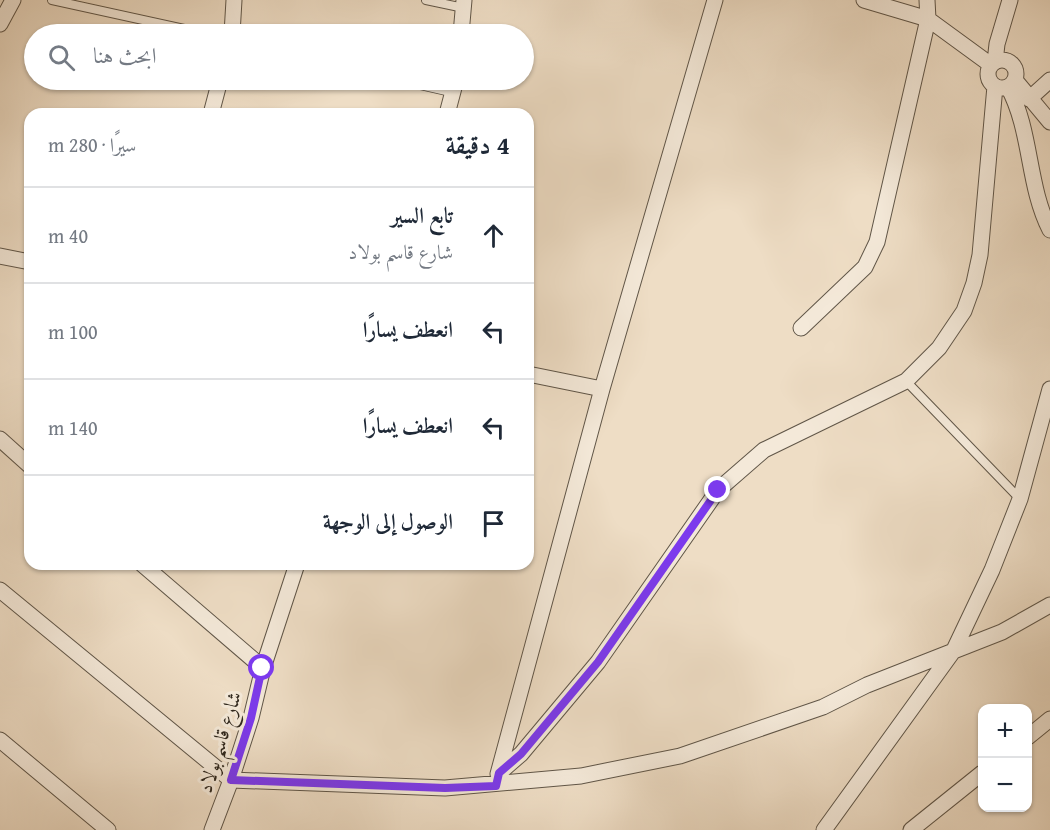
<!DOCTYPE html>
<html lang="ar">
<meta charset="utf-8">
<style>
:root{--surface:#fff;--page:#f2f2f3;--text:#1f2937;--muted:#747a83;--line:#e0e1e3}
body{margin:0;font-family:"Gentium Book Plus",Amiri,serif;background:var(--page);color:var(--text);direction:rtl}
.controls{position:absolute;right:18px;bottom:18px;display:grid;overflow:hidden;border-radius:12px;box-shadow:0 2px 4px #0004}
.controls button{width:54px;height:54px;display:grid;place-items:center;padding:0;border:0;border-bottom:2px solid var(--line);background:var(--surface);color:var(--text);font:30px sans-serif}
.stop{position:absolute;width:18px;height:18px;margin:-14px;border:4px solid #7c3aed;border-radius:50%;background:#fff}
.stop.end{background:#7c3aed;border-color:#fff;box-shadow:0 2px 6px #0008}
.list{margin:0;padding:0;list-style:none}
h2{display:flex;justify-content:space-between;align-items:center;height:78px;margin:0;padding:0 24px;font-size:26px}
h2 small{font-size:20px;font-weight:400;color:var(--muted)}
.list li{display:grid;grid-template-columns:39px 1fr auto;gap:18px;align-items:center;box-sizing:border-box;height:96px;padding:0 24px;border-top:2px solid var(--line)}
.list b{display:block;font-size:22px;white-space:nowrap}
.list p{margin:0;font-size:20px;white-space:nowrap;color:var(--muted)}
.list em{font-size:20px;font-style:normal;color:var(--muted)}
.icon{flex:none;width:33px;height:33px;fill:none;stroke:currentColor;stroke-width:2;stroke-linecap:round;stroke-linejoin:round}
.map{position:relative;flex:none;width:1050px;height:830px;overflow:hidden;direction:ltr}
.search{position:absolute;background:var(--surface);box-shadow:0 2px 4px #0004;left:24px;top:24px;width:510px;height:66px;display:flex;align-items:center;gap:15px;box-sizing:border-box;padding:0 21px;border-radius:33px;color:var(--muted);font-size:22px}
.panel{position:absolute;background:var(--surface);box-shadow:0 2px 4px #0004;left:24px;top:108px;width:510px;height:462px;border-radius:18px;direction:rtl}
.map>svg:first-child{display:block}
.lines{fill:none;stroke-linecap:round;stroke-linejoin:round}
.lane-casing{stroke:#605648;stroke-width:10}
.street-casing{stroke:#605648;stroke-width:17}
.lane{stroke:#f4e9d9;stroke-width:8}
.street{stroke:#f4e9d9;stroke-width:15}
.route{stroke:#7c3aed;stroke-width:8}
.labels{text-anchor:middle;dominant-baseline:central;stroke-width:6;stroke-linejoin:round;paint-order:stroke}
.street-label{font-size:20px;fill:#31291f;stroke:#f4e9d9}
</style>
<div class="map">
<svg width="1050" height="830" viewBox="0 0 1050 830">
<rect width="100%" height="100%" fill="#eeddc5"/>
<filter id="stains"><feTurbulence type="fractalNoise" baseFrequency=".00333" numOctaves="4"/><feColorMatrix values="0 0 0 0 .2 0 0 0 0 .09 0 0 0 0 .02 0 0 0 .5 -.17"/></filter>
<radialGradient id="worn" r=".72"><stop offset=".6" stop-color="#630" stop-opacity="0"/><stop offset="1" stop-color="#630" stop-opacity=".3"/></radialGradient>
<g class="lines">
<defs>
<path id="lane" d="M 52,0 L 207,34
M 426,0 L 464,8
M 398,80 L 455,93
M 906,381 L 1020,499"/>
<path id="street" d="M 864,0 L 928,19 L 991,65
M 0,24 L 13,0
M 232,34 L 234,0
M 461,34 L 464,0
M988 74a14 14 0 1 1 28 0a14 14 0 1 1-28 0Z
M 995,62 L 997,44 L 1010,0
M 1015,80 L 1050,122
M 1008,87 C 1032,131 1027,185 1050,230
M 1029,99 L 1050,80
M 211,114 L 220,80
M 447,114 L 456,80
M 0,256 L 30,262
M 801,328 L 865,267 L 877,242 L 928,19 L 927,0
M 528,374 L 602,389
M 0,439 L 30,466
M 142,564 L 263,668
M 0,590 L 231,780 L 445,788 L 581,776 L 680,756 L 823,707 L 867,685 L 1002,632 L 1050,605
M 1028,737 L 1050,719
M 0,740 L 108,830
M 499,773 L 521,754 L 598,662 L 718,490 L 764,450 L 906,381 L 939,348 L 964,311 L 974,283 L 980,255 L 995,86
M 498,774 L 602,389 L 715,0
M 212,830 L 231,780 L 251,718 L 263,668 L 297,564
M 824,830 L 954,650 L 992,570 L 1020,499 L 1050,389
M 911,830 L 982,773"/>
</defs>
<use href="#lane" class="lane-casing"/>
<use href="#street" class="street-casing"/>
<use href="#lane" class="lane"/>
<use href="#street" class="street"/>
</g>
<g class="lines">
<path class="route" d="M 262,668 L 251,718 L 231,780 L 445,788 L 496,786 L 499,773 L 521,754 L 598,662 L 718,490"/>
</g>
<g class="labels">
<g class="street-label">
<text transform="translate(219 742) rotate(-73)">شارع قاسم بولاد</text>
</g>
</g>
<rect width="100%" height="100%" filter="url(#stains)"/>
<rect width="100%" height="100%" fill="url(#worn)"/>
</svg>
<div class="controls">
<button>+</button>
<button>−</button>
</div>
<div class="stop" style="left:262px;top:668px"></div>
<div class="stop end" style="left:718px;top:490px"></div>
<div class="search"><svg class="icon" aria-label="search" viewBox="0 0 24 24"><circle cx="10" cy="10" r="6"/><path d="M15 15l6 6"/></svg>ابحث هنا</div>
<section class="panel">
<h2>4 دقيقة<small>سيرًا · 280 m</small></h2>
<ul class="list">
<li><svg class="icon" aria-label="ahead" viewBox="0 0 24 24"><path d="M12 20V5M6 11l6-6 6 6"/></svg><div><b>تابع السير</b><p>شارع قاسم بولاد</p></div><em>40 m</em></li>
<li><svg class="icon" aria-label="left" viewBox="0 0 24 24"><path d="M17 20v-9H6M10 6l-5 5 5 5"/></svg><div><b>انعطف يسارًا</b></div><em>100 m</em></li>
<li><svg class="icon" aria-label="left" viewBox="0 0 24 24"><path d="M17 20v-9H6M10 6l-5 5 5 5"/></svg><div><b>انعطف يسارًا</b></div><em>140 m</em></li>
<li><svg class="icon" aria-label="arrive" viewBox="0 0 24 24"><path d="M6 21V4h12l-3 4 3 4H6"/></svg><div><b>الوصول إلى الوجهة</b></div></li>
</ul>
</section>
</div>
